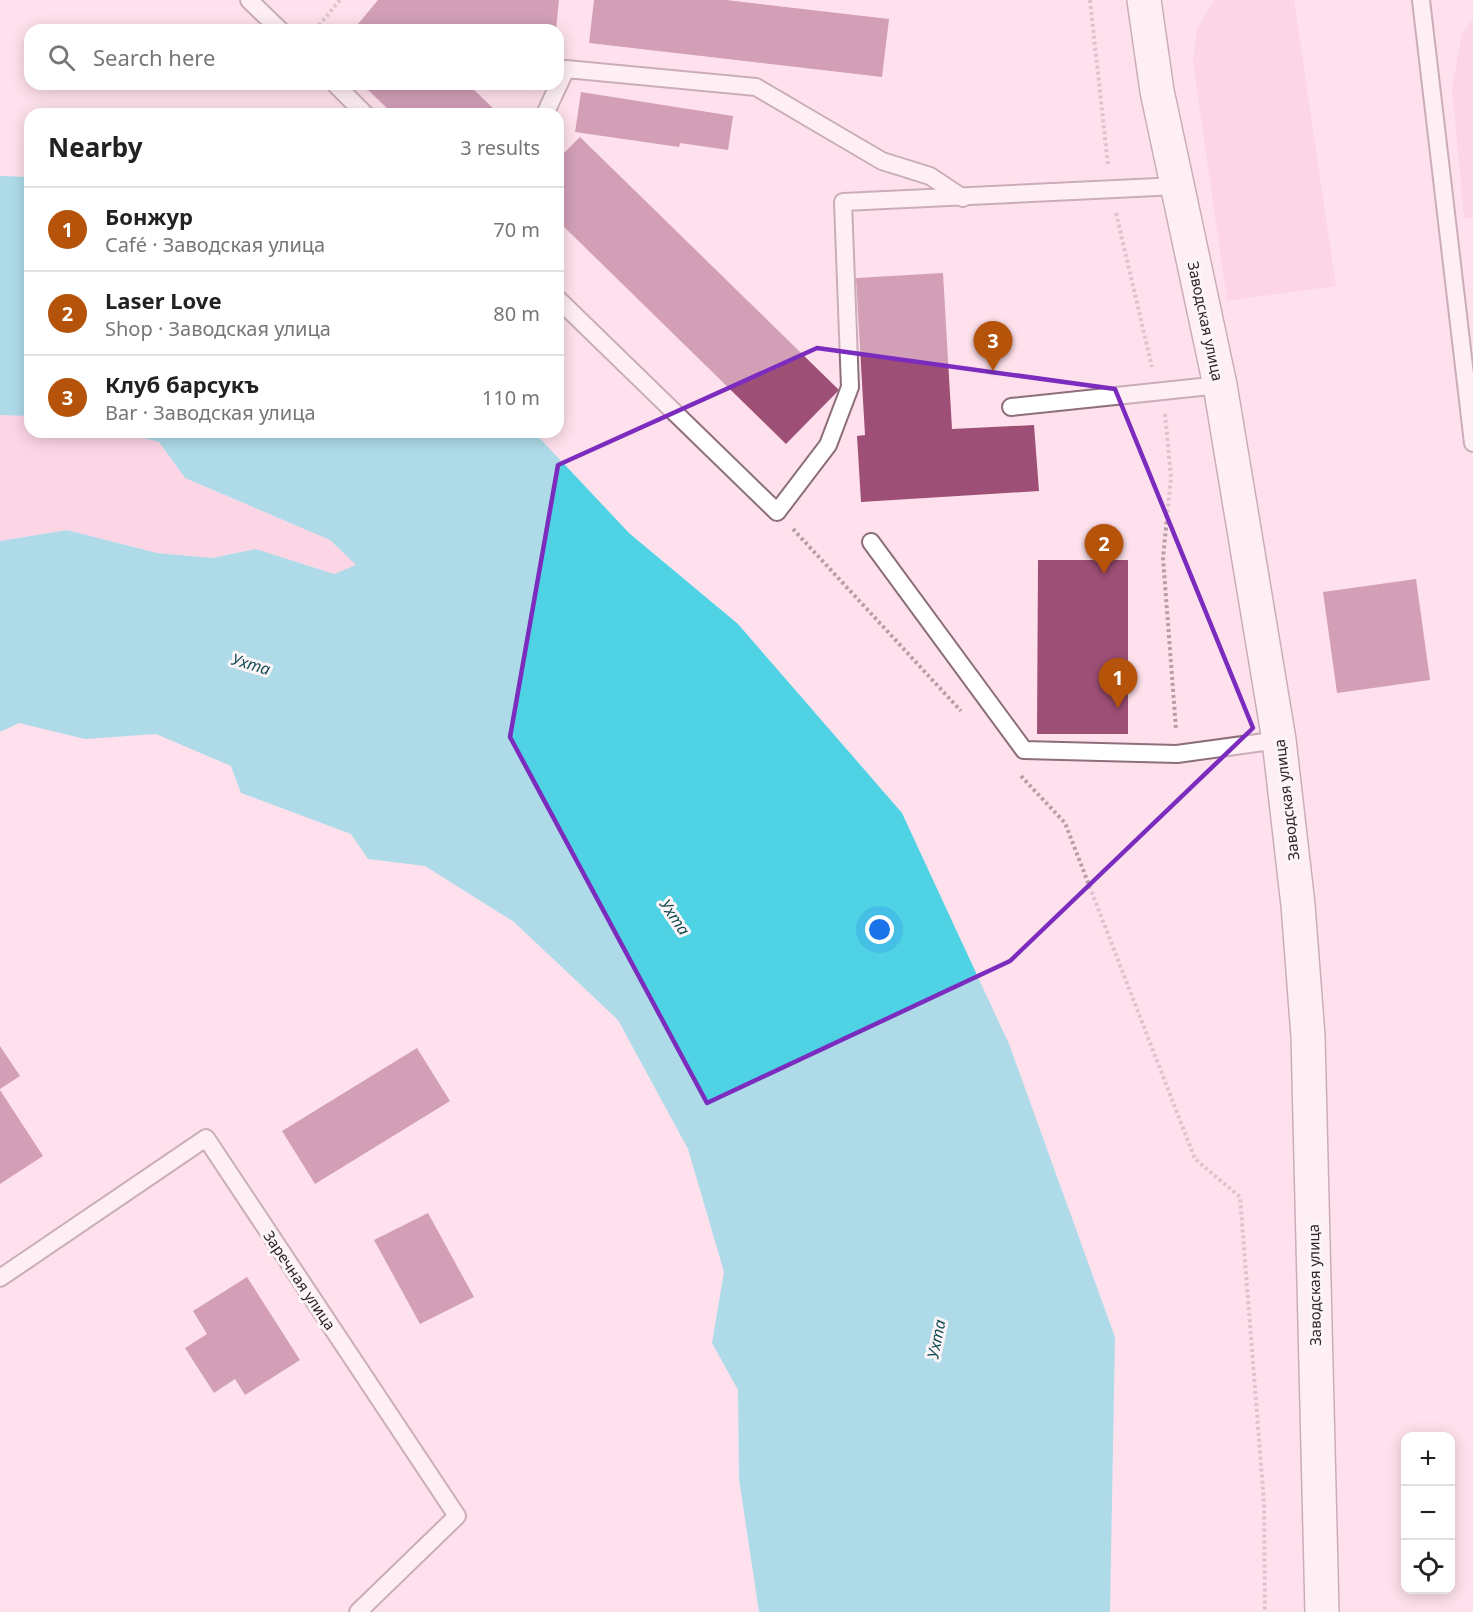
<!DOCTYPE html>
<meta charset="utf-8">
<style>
:root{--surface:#fff;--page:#f2f2f2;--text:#222;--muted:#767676;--line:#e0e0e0;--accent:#b45309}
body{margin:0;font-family:"Noto Sans",sans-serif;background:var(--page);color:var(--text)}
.controls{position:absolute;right:18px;bottom:18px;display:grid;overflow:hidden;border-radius:12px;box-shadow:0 3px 15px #0003}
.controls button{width:54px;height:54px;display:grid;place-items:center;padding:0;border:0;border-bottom:2px solid var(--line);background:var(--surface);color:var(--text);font:30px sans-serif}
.you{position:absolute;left:880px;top:930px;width:21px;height:21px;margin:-15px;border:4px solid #fff;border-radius:50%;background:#1a73e8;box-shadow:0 0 0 9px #1a73e833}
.badge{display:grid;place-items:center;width:39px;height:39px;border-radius:50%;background:var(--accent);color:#fff;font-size:20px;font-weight:700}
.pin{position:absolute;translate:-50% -50px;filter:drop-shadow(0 2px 3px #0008)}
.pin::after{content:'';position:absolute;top:32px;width:21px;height:18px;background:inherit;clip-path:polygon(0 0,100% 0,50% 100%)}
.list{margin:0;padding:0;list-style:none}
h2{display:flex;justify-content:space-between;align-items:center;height:78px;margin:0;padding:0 24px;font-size:26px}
h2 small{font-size:20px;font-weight:400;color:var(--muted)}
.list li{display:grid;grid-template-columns:39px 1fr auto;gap:18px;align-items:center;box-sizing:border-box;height:84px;padding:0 24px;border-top:2px solid var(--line)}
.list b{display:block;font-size:22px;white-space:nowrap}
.list p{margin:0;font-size:20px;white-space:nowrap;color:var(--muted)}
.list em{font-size:20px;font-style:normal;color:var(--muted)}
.icon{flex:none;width:33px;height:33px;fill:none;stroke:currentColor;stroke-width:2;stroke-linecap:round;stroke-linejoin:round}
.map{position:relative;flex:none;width:1473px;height:1612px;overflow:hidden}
.search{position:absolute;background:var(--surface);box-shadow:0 3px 15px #0003;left:24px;top:24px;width:540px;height:66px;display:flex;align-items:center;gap:15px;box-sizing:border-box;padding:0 21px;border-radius:18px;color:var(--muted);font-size:22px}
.panel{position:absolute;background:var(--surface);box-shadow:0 3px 15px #0003;left:24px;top:108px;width:540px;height:330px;border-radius:18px}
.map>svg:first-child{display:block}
.green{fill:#fdc7de}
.water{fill:#50d2e5}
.building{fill:#9e4f75}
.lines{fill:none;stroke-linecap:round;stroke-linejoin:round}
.lane-casing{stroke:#8d6e7b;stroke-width:20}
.secondary-casing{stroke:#8d6e7b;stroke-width:36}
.path{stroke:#b59ea7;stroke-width:4;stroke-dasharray:3 3;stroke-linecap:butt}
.lane{stroke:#fff;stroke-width:16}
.secondary{stroke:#fff;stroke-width:33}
.marked{fill:none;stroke:#7b2cbf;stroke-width:4.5;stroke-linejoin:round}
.labels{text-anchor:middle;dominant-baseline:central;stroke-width:6;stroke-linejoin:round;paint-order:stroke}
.street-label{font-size:15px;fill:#32252a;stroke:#fcf5f8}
.water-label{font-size:16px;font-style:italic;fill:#134b53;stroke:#fcf5f8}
</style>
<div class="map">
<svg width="1473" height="1612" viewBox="0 0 1473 1612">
<rect width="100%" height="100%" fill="#fee1ec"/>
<path class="green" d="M 1214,0 L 1294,0 L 1336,286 L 1227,301 L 1193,62 L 1197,29 Z
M 1473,19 L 1473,218 L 1464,218 L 1452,88 L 1462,34 Z
M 0,415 L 30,416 L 30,432 L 121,432 L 159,442 L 185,478 L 330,540 L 357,565 L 334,574 L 256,549 L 212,558 L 157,553 L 67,530 L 0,541 Z"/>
<path class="water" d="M 0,176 L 30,177 L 30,416 L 0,415 Z
M 121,432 L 534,432 L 629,533 L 738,624 L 902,813 L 1009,1044 L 1115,1337 L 1110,1612 L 759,1612 L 739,1479 L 738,1390 L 712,1343 L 724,1272 L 688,1149 L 618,1020 L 514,922 L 425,866 L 368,859 L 351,834 L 241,793 L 231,766 L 156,734 L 85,739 L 19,723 L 0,732 L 0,541 L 67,530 L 157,553 L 212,558 L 256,549 L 334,574 L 356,565 L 330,540 L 185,478 L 159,442 Z"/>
<path class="building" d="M 378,0 L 559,0 L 556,30 L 499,30 L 461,26 L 457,30 L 353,30 Z
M 594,0 L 726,0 L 889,19 L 882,77 L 589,43 Z
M 362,84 L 468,84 L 499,114 L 393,114 Z
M 581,92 L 733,116 L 728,150 L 680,143 L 679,147 L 575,132 Z
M 580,137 L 839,390 L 786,444 L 558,221 L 558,159 Z
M 943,273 L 952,429 L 1034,425 L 1039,491 L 861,502 L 857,436 L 865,435 L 856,278 Z
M 1038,560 L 1128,560 L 1128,734 L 1037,734 Z
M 1416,579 L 1430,680 L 1337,693 L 1323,592 Z
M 0,1046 L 20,1076 L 0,1089 Z
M 417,1048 L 450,1101 L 315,1184 L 282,1131 Z
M 0,1090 L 43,1156 L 0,1184 Z
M 428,1213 L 474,1297 L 420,1324 L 374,1240 Z
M 247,1277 L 300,1360 L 245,1395 L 235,1379 L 214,1393 L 185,1348 L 207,1334 L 193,1311 Z"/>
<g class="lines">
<defs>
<path id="lane" d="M 249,0 L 280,30
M 1421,0 L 1473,443
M 335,84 L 365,114
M 545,114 L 566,69 L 756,87 L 882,161 L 930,176 L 963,198
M 558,299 L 777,512 L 828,445 L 850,387 L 843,202 L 1178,186
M 1011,407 L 1220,385
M 871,542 L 1024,750 L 1177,754 L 1279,740
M 0,1278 L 206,1138 L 457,1516 L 358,1612"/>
<path id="secondary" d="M 1144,0 L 1157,91 L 1220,385 L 1279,740 L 1298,905 L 1308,1036 L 1322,1612"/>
</defs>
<use href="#lane" class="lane-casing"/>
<use href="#secondary" class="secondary-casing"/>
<path class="path" d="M 1090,0 L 1108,165
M 315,30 L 340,0
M 1116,213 L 1152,367
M 1165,414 L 1171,477 L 1163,558 L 1176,729
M 793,529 L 961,711
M 1021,776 L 1065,823 L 1195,1159 L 1240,1197 L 1264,1503 L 1265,1612"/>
<use href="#lane" class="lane"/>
<use href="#secondary" class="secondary"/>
</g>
<path d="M0 0H1473V1612H0ZM 817,348 L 1115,389 L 1253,728 L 1010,961 L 707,1103 L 510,737 L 558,465 Z" fill="#fee1ec" fill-opacity=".55" fill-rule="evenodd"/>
<path class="marked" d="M 817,348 L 1115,389 L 1253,728 L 1010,961 L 707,1103 L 510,737 L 558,465 Z"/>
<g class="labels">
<g class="street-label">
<text transform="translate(1206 321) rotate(78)">Заводская улица</text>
<text transform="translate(1286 800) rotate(-97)">Заводская улица</text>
<text transform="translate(300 1280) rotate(56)">Заречная улица</text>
<text transform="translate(1314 1285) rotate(-91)">Заводская улица</text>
</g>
<g class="water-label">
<text transform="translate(251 664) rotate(16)">Ухта</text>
<text transform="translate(675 917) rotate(56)">Ухта</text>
<text transform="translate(936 1339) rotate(-79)">Ухта</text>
</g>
</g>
</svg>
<div class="controls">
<button>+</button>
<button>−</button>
<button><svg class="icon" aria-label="locate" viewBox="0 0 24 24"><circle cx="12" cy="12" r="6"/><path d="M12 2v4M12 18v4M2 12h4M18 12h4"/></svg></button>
</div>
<div class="you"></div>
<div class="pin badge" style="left:1118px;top:708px">1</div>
<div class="pin badge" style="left:1104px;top:574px">2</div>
<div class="pin badge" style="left:993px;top:371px">3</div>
<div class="search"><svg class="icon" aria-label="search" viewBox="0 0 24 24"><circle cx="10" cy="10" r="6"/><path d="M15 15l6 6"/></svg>Search here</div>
<section class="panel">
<h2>Nearby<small>3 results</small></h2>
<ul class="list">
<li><span class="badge">1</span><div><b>Бонжур</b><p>Café · Заводская улица</p></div><em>70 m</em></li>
<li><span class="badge">2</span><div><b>Laser Love</b><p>Shop · Заводская улица</p></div><em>80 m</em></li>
<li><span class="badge">3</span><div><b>Клуб барсукъ</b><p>Bar · Заводская улица</p></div><em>110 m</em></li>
</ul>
</section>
</div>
